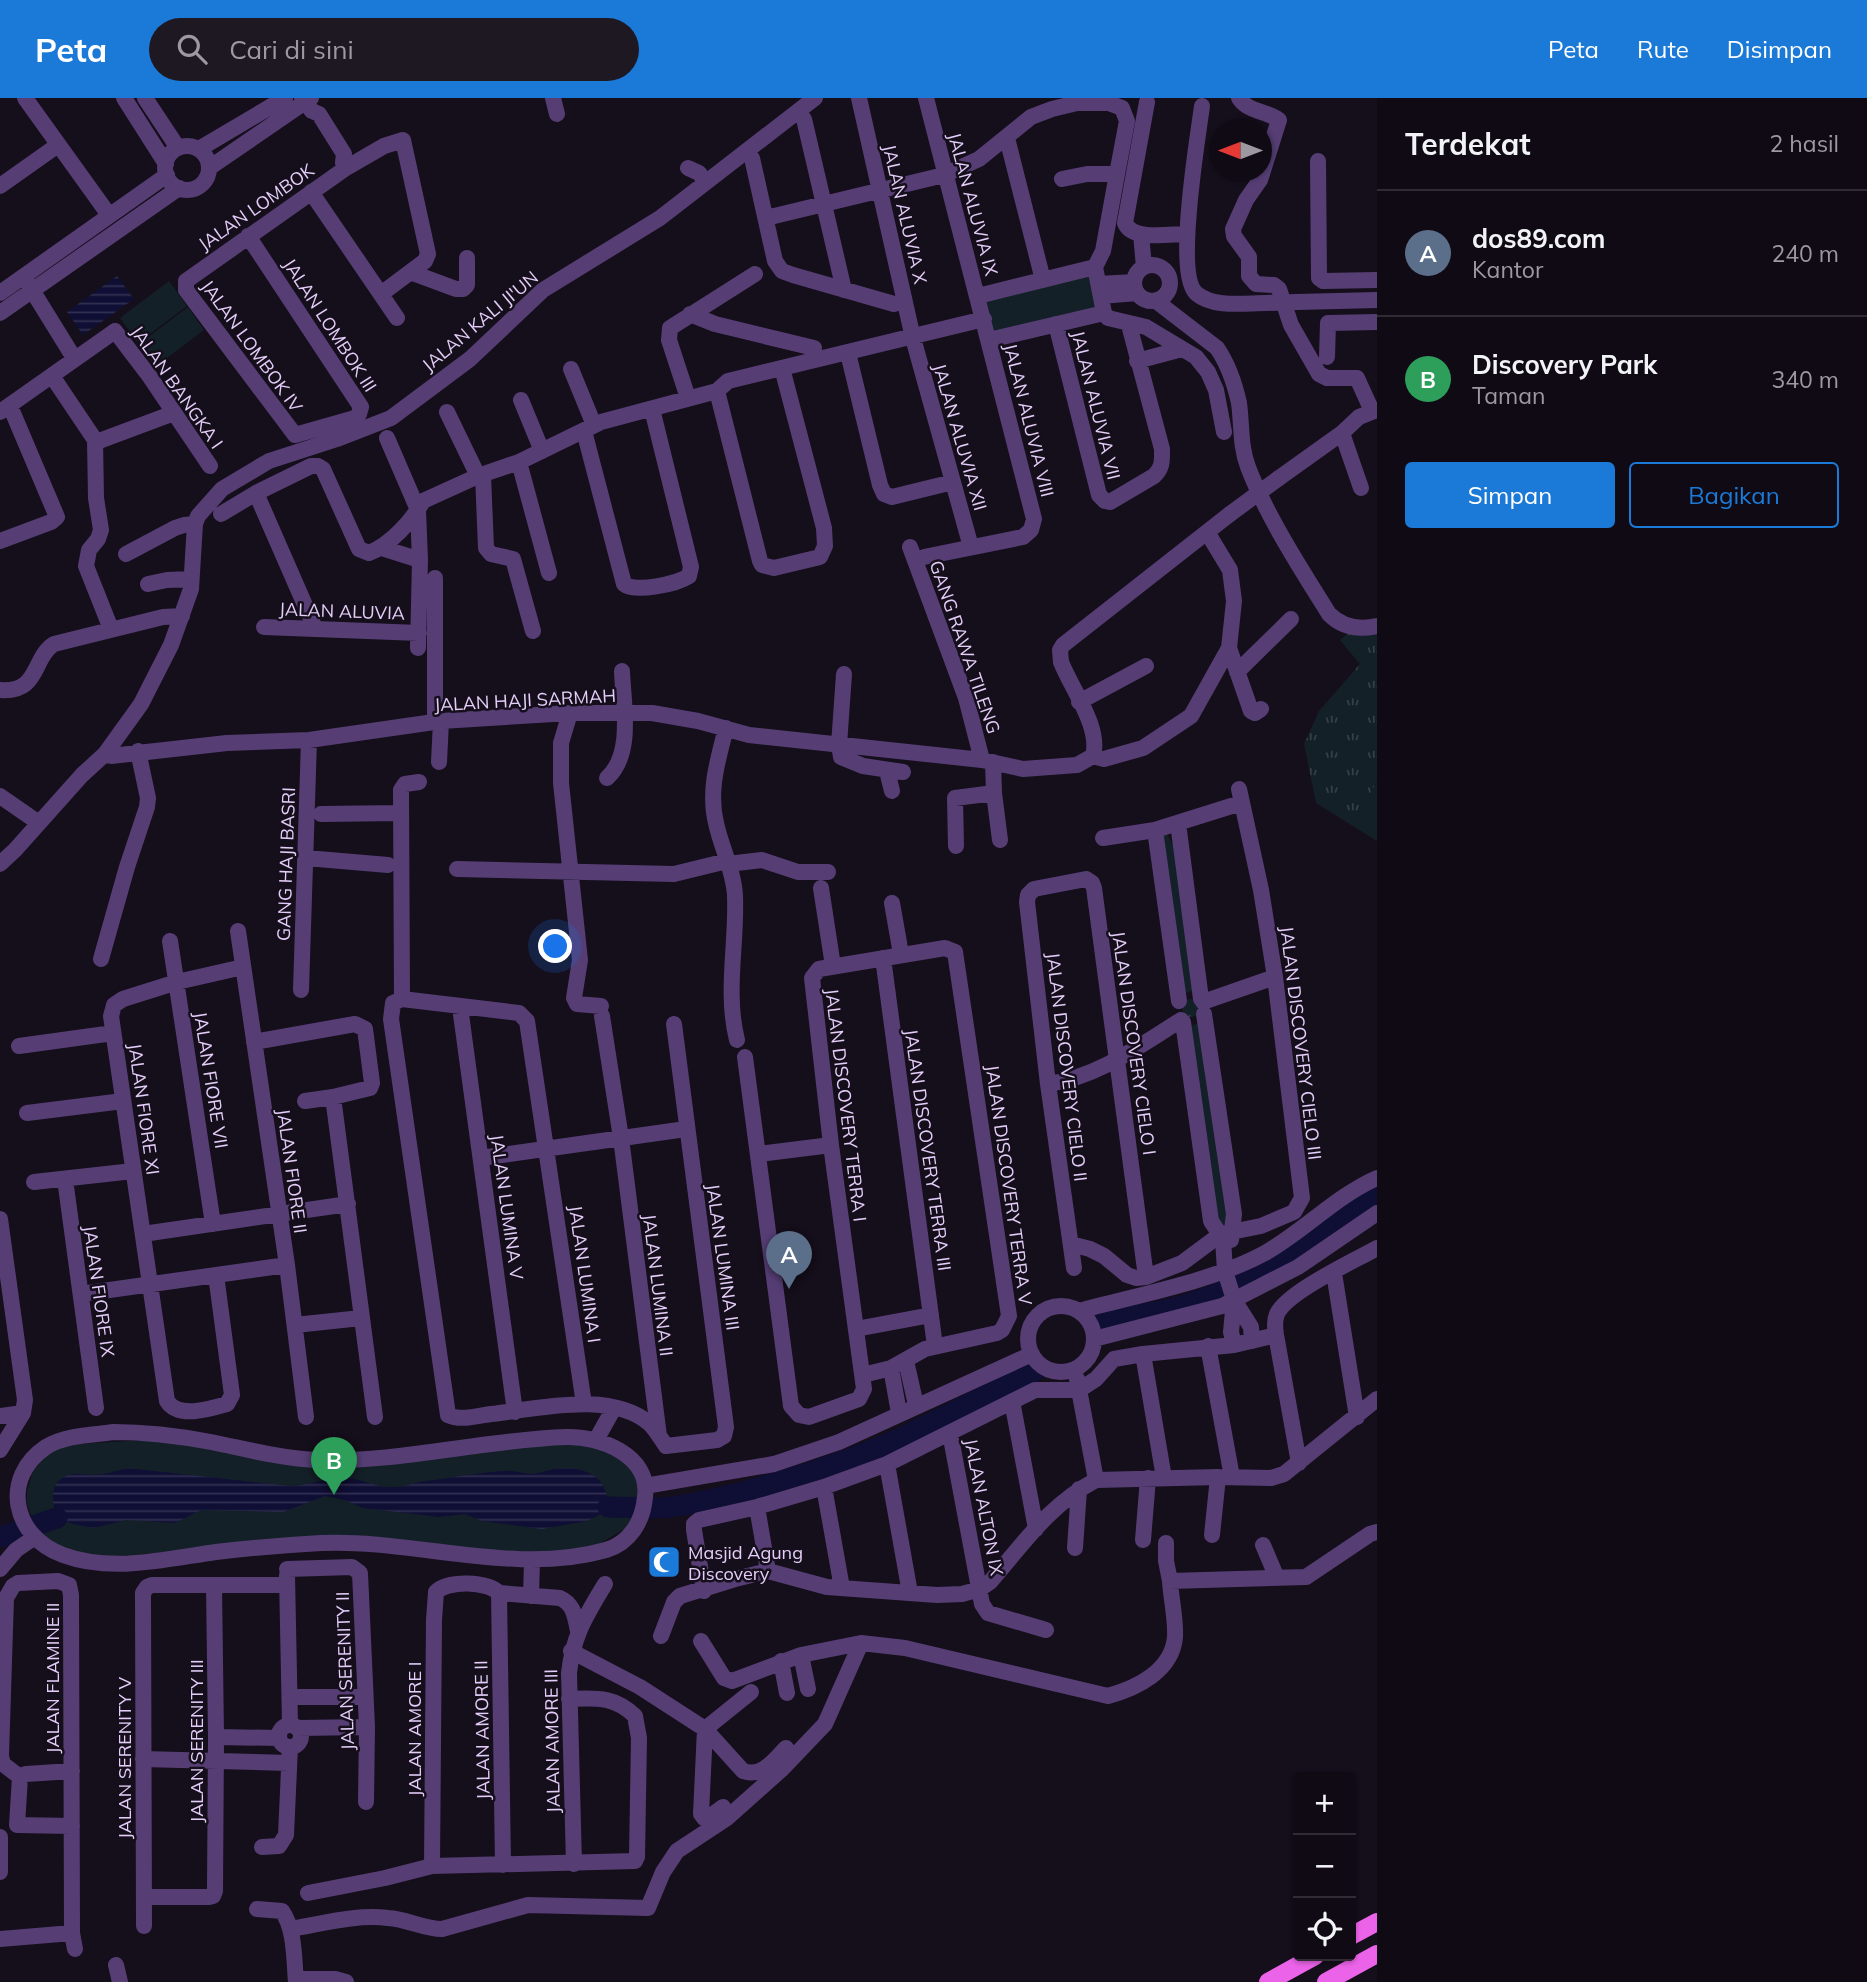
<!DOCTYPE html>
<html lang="id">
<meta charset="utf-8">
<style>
:root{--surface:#100a14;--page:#1e1822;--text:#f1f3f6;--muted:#9c9aa0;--line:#302b34;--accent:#1b79d7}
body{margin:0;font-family:Mulish,sans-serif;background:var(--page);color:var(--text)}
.controls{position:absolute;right:21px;bottom:21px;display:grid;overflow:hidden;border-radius:7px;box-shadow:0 2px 5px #0004}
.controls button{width:63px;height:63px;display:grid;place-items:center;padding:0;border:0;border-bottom:2px solid var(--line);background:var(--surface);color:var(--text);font:35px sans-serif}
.compass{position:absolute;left:1209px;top:21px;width:63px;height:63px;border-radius:50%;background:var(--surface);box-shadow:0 2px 5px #0004;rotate:270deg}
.you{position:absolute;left:556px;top:849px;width:24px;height:24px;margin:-18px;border:5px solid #fff;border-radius:50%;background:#1a73e8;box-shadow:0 0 0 10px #1a73e833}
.badge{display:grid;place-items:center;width:46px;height:46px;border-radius:50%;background:var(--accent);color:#fff;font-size:23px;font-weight:700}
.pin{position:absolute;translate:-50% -58px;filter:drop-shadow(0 2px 4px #0008)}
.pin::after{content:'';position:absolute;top:37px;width:24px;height:21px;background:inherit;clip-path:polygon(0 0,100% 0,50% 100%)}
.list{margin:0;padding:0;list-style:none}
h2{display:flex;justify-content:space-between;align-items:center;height:91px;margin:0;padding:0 28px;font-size:30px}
h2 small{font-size:23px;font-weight:400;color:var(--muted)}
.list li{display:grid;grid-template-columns:46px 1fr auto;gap:21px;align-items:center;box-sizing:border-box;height:126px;padding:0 28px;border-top:2px solid var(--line)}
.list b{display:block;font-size:26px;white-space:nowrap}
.list p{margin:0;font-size:23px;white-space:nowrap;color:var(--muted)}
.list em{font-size:23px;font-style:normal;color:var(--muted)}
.actions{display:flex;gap:14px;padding:21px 28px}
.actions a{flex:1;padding:16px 0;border:2px solid var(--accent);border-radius:7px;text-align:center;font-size:24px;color:var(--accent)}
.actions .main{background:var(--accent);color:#fff}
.icon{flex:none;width:38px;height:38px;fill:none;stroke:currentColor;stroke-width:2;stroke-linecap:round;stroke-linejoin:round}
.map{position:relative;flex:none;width:1377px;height:1884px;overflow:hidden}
header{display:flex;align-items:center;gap:42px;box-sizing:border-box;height:98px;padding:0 35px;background:var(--accent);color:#fff}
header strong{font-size:33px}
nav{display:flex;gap:38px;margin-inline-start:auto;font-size:24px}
.search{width:490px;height:63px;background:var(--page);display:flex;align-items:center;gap:18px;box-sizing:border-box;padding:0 24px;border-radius:38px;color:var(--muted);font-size:26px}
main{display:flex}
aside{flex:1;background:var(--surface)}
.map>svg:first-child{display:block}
.grass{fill:url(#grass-tufts)}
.green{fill:#132027}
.water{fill:url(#water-rules)}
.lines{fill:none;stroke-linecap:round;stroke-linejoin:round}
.river{stroke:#0f0e34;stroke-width:21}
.minor{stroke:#563e75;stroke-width:16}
.major{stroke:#eb63e8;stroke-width:18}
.minor-bridge{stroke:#563e75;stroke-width:16}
.labels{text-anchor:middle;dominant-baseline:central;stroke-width:5;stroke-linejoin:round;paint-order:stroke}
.street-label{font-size:18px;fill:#e4cef9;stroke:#150e1b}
.poi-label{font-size:18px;fill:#e4cef9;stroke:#150e1b;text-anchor:start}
</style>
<header>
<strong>Peta</strong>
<div class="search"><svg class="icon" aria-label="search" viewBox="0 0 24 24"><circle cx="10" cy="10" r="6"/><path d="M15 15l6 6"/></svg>Cari di sini</div>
<nav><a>Peta</a><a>Rute</a><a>Disimpan</a></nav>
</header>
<main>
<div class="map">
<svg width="1377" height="1884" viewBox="0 0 1377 1884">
<defs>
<pattern id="grass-tufts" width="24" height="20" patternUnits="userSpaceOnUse" patternTransform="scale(1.75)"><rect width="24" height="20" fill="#132027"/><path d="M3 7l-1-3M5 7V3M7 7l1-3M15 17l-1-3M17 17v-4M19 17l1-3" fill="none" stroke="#353f47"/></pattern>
<pattern id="water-rules" width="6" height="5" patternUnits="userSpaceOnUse" patternTransform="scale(1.75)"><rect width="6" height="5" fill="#0f0e34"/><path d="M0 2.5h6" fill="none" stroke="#323052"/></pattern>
</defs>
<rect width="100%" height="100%" fill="#150e1b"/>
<path class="grass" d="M 1377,522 L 1377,743 L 1316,705 L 1304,646 L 1319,613 L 1360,566 L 1340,542 L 1361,524 Z
M1182 910a9 9 0 1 1 18 0a9 9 0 1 1-18 0Z"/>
<path class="green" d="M 1089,178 L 1096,209 L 994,235 L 986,203 Z
M 169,183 L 187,208 L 138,245 L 120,220 Z
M 188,209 L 204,232 L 155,269 L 139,246 Z
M 1377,683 L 1377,740 L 1353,725 Z
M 1166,734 L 1174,749 L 1195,894 L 1192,893 L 1183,896 L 1158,736 Z
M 1201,924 L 1232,1120 L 1225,1128 L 1217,1130 L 1191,928 Z
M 143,1342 L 189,1347 L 288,1366 L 542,1346 L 587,1345 L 622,1361 L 636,1379 L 641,1401 L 626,1430 L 591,1451 L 545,1459 L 361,1438 L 106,1459 L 63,1452 L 37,1434 L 27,1406 L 27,1394 L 33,1373 L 45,1359 L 64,1347 Z"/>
<path class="water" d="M 117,178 L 134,201 L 83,237 L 67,214 Z
M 127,1370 L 290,1388 C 308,1388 324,1380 343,1380 C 361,1379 377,1391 395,1389 C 405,1389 415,1384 426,1383 C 453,1380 483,1373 511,1373 C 518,1373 525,1376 532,1376 C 542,1375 552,1370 563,1370 C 590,1370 608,1381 608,1409 L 603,1415 L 587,1423 L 542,1431 L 482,1423 L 465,1416 L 439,1419 L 363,1410 L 345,1402 L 325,1398 L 283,1414 L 201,1412 L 175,1425 L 126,1422 L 94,1430 L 73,1426 L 57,1420 C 51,1403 49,1380 73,1376 C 80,1375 88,1377 95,1377 C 106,1376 117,1373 127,1370 Z"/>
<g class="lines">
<path class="river" d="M 1106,1221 C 1125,1218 1145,1216 1165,1212 C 1214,1201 1260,1178 1302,1150 C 1327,1132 1349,1111 1377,1097
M 608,1409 L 665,1410 L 695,1405 L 740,1395 L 808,1375 L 855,1359 L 901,1340 L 1035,1273
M 0,1439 L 57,1420"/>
<path class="minor" d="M 25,0 L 109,117
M 124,0 L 166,66
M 145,0 L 178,50
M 302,0 L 312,13 L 319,16 L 344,56 L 343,65 L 346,70
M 553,0 L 557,16
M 859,0 L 913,240 L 971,449
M 1239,0 C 1249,15 1266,12 1279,22 L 1260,82 L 1246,102 L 1233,131 L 1234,138 L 1249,159 L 1249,178 L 1256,186 L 1274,187 L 1279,191 L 1291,227 L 1319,276 L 1327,280 L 1357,280 L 1372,313
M 1147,4 L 1125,125 C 1132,143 1169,136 1186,136
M 1202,8 C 1198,39 1174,178 1197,196 C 1214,210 1245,205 1266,205
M 804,21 L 844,192
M 1007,40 L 1043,182
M165 70a22 22 0 1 1 44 0a22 22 0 1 1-44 0Z
M 199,51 L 285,0
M 752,60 L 775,163 L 782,173 L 793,177 L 894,206
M 1318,63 L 1319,180 L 1323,183 L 1377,182
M 209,70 L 311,0
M 688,70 L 699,75 L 705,84
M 1062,81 L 1087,76 L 1117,76 L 1103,153 L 1095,169
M 0,88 L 58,47
M 311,94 L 397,220
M 766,120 L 944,77 L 979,61 L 1031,19 L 1052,11 L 1077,5 L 1109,5 L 1122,10 L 1127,23 L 1117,76
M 1141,136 L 1144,169
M 248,138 L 361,309 L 359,316 L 355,320 L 295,337 L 186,192 L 186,183 L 346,70 L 384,48 L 403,42 L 428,156 L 425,163 L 381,196
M1134 185a18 18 0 1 1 36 0a18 18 0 1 1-36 0Z
M 1095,169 L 1104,215 L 1108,220 L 1146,229 L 1196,259 L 1208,274 L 1216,292 L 1224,334
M 410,174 L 456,191 L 463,191 L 467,187 L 467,160
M 27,184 L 74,260
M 1099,186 L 1134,184
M 0,195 L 167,77
M 978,198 L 1095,169
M 1101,198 L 1137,195
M 1156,203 L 1217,250 C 1228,266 1235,287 1239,305 C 1242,327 1240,348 1248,369 C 1267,419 1301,471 1329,516 C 1342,529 1359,532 1377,528
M 1297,204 L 1377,202
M 0,215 L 179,90
M 690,216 L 715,226 L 814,250
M 1056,226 L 1099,397 L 1105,403 L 1110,404 L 1154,378 C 1163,370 1162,362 1162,351 L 1129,227
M 989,242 L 1104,215
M 848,255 L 880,387 L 884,396 L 892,399 L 953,384
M 1327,259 L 1328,225 L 1377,224
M 1137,263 L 1182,251
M 571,271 L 594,327
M 52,278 L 95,342
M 717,293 L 760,463 L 762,467 L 774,470 L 820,459 L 825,448 L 824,430 L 782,270
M 688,300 L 669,242 L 670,230 L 755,176
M 521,302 L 542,353
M 0,314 L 115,233 L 150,279 L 210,368
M 447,314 L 478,378
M 584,333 L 624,486 C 635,495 677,486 689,478 L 691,469 L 652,311
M 1342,335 L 1361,390
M 387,340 L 418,412 L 420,462 L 418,550
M 95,342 L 96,400 L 101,432 L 98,441 L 89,452 L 86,468 L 111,531
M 95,342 L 99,343 L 174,315
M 519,364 L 549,475
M 483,377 L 486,450 L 491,456 L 513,461 L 533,533
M 1279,380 L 1342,335 L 1359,319 L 1377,312
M 256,395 L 315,530
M 221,416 L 256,395 L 311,368 L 318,368 L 323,371 L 359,451 L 369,455 C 390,447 412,423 423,403 L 478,378 L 519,364 L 601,324 L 717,293 L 728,283 L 984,221
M 0,443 L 51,424 L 57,419 L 10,308
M 910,449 L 966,600 L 982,662
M 382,450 L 420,462
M 126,456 L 175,430 L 184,427 L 195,426
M 924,459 L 1023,439 L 1031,432 L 1034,421 L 926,0
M 435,480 L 435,625
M 148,486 L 167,482 L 191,481
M 264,529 L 419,535
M 1229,550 L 1251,613 L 1255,615 L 1261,611
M 1237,574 L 1291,521
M 844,576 L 839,647 L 841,659 L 863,668 L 903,674
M 0,592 C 40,595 32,560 54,546 L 163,519 L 182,518
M 1079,604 L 1146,568
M 570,615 L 561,645 L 561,685 L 580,862 L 574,900 L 577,906 L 601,908
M 726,630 C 718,662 708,692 716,725 C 721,749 734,773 735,798 C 737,846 725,894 737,942
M 105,656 L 111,658 L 227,645 L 309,642 L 441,623 L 570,615 L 652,615 L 698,623 L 749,637 L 982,662 L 1023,671 L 1077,667 L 1093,658
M 1093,658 C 1101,629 1072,592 1061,564 L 1060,552 L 1063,547 L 1230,416
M 1093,658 L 1104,661 L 1143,650 L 1191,618 L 1229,550 L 1234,503 L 1230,472 L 1207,434
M 439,664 L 441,623
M 993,664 L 994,695 L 1000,742
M 887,673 L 892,693
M 607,680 C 634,656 623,605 622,573
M 0,698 L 39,725
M 321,716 L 400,715
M 1178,725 L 1201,901
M 1155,732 L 1179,903
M 1103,740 L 1155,732 L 1241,705
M 956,748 L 955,700 L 994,695
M 306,760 L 388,767
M 0,766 L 15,752 L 82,677 L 105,656 L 141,606 L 171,547 L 191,491 L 195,426 L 198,418 L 222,391 L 269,363 L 337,341 L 391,320 L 470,261 L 543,192 L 660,120 L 815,0
M 728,766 L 762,762 L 798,774 L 828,774
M 457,771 L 674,776 L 727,763
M 821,790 L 833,868
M 892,805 L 901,856
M 238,833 L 287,1167 L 306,1319
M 170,843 L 213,1126
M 883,860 L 935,1248
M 101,861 L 127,769 L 147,709 L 148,700 L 138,653
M 301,892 L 309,642
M 402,901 L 393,905 L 391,921 L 448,1317 C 460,1323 478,1318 491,1316 C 538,1311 611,1292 650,1326 C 656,1332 661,1341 666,1348 L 717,1342 L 724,1338 L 726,1329 L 674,926
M 402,901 L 519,915 L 527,923 L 584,1306
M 402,901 L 401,692 L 405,686 L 419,684
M 1203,904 L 1275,879
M 460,909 L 515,1314
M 1204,916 L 1234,1116 L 1231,1142
M 602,918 L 621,1040 L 659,1338
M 1183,924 L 1211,1123 L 1223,1141 L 1225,1173 L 1234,1202 L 1231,1234 L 1234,1247
M 254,944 L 355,926 L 365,931 L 372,985 L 370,990 L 333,999 L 305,1003
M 19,948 L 113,935
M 745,959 L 791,1308 L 799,1317 L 809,1319 L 859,1301 L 864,1291 L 831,1047 L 812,880 L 819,871 L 945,850 L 955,854 L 1009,1218 L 1002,1232 L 997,1235 L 925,1251 L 891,1270 L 863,1277
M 1048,986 C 1098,979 1139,948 1181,922
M 333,999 L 375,1319
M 27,1015 L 123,1003
M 759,1056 L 831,1047
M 481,1060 L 686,1031
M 65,1081 L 96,1310
M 34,1084 L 133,1073
M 0,1121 L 25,1302 L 23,1315 L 0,1352
M 143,1136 L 348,1106
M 1071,1146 L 1090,1151 L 1104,1158 L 1127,1177 L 1136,1180 L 1146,1179 L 1182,1165 L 1221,1136 L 1261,1128 L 1294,1114 L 1302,1100 L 1275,879 L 1261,792 L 1239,691
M 1074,1170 L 1048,986 L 1027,804 L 1028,797 L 1034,791 L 1086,781 L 1092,785 L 1094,790 L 1146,1179
M 1334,1175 L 1357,1319
M 216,1177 L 232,1297 L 227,1306 C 210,1311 178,1321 167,1303 L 111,918 L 114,907 L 123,901 L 177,884 L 243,869
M 81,1196 L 287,1167
M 1234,1202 L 1251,1229 L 1252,1243
M1028 1241a33 33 0 1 1 66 0a33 33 0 1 1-66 0Z
M 1079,1213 C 1137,1197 1214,1183 1265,1155 C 1304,1133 1336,1098 1377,1080
M 295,1227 L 361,1220
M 856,1231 L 931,1217
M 1094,1241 L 1222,1208 L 1298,1169 L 1377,1115
M 1208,1248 L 1232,1379
M 1143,1256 L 1164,1380
M 906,1263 L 916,1307
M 891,1270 L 899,1315
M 1077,1281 L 1096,1382
M 1012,1303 L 1036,1431
M 0,1318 L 23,1315
M 114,1334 C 146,1334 179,1338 211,1344 C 246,1351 279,1360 315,1362 C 399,1365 482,1342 566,1339 C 599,1338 651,1357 645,1399 C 643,1423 630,1445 606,1452 C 514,1478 415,1441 321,1445 C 286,1447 250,1450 216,1454 C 166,1461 112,1475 63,1457 C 13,1439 0,1380 46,1349 C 65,1337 92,1337 114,1334 Z
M 950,1335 L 982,1506 L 988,1515 L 1046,1532
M 596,1342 L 614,1310
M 1299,1365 L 1276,1237 C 1275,1230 1274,1223 1277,1216 C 1287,1194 1354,1163 1377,1150
M 887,1366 L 910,1495
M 645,1388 L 774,1366 L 839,1344 L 1032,1256
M 824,1389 L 842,1490
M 757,1409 L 768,1473
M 1212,1437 L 1218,1379
M 1143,1442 L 1148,1380
M 1166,1445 L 1166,1463 L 1170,1483
M 1263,1447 L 1277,1480
M 1075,1450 L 1079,1391
M 0,1471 L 16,1452 L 35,1439
M 287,1471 L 352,1469 L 360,1475 L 367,1629 L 366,1704
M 287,1477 L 290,1627
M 704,1493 L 694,1432 L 694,1426 L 699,1422 L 757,1409 L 824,1389 L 887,1366 L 1035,1292 L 1079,1292 L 1096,1281 L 1114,1261 L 1143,1256 L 1234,1247 L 1276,1237
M 499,1495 L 503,1767
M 531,1498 L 532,1462
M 661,1538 L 674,1504 L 680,1498 L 735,1481 L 768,1473 L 827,1489 L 937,1497 L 962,1496 L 980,1491 L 990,1484 C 1024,1445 1049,1407 1096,1382 L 1218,1379 L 1271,1380 L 1284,1376 L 1377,1301
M 701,1543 L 724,1580 L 732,1583 L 801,1557 L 861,1545 L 905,1550 L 1108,1598 C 1137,1590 1172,1573 1175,1539 C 1176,1521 1171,1501 1170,1483 L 1306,1479 L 1370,1436 L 1377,1434
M 571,1553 L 640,1589 L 705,1631 L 743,1673 C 762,1680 774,1662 786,1650
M 801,1557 L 808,1591
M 781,1563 L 787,1595
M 290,1599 L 365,1599
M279 1638a11 11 0 1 1 22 0a11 11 0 1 1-22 0Z
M 297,1630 L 367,1629
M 216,1639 L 279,1640
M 143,1661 L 289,1665
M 20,1679 L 3,1666 L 1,1658 L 6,1500 L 13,1488 L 18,1485 L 58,1483 L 69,1487 L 71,1497 L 72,1835 L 75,1851
M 20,1679 L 26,1676 L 72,1673
M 723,1709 L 708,1720 L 704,1720 L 701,1716 L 705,1631 L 751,1594
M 17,1727 L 72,1728
M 17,1727 L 20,1679
M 262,1749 L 279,1748 L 286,1737 L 290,1649
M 574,1766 L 569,1575 C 573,1537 586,1518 605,1486
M 432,1768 L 434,1522 L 436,1494 C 448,1482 487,1483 499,1495 L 560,1500 C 574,1506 575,1519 578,1533
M 0,1774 L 0,1739
M 308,1795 L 385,1780 L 432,1768 L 635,1763 L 637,1759 L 639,1640 L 635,1618 C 614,1598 597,1600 569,1601
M 144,1799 L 209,1799 L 213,1798 L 215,1793 L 216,1639 L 214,1487
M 257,1811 L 282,1813 C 295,1831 294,1862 296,1884
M 144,1828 L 143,1495 L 147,1489 L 152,1487 L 287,1487
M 290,1831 C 321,1826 356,1816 388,1820 C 407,1821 424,1831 442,1831 L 528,1807 L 648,1810 L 663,1774 L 677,1753 L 727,1720 L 782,1671 L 825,1626 L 861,1545
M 0,1841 L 72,1835
M 116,1867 L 120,1884
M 296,1881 L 335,1881 L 346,1884"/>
<path class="major" d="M 1351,1838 L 1377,1824
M 1268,1884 L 1315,1858
M 1326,1884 L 1377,1856"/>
<path class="minor-bridge" d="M 1266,205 L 1297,204
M 1230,416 L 1279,380"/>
</g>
<defs>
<symbol id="mosque-square" viewBox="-11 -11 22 22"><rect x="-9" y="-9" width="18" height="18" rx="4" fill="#1b79d7" stroke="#150e1b"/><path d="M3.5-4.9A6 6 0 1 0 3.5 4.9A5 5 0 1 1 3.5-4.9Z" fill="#fff"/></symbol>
</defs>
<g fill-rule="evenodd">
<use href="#mosque-square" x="645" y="1445" width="38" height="38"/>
</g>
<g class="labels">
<g class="street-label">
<text transform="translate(973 106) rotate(75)">JALAN ALUVIA IX</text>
<text transform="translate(256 109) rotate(-35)">JALAN LOMBOK</text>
<text transform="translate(905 116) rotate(77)">JALAN ALUVIA X</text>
<text transform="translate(480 223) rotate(-40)">JALAN KALI JI'UN</text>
<text transform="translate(330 227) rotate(57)">JALAN LOMBOK III</text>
<text transform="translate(252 248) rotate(54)">JALAN LOMBOK IV</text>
<text transform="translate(177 289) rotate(55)">JALAN BANGKA I</text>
<text transform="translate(1096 307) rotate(76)">JALAN ALUVIA VII</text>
<text transform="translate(1029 322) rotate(76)">JALAN ALUVIA VIII</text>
<text transform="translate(960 339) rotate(74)">JALAN ALUVIA XII</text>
<text transform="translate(342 513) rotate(2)">JALAN ALUVIA</text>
<text transform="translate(965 549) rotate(71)">GANG RAWA TILENG</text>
<text transform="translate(525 602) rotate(-3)">JALAN HAJI SARMAH</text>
<text transform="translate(286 766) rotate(-88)">GANG HAJI BASRI</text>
<text transform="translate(1134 945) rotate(82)">JALAN DISCOVERY CIELO I</text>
<text transform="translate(1301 945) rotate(83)">JALAN DISCOVERY CIELO III</text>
<text transform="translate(1067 969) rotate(83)">JALAN DISCOVERY CIELO II</text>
<text transform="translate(211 982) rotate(81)">JALAN FIORE VII</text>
<text transform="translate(846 1007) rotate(83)">JALAN DISCOVERY TERRA I</text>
<text transform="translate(144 1011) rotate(82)">JALAN FIORE XI</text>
<text transform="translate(928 1052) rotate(82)">JALAN DISCOVERY TERRA III</text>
<text transform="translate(292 1073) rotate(82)">JALAN FIORE II</text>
<text transform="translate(1009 1087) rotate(82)">JALAN DISCOVERY TERRA V</text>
<text transform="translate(507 1109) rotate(82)">JALAN LUMINA V</text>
<text transform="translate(723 1159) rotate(82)">JALAN LUMINA III</text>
<text transform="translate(585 1176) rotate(82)">JALAN LUMINA I</text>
<text transform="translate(658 1187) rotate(83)">JALAN LUMINA II</text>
<text transform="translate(99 1193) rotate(82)">JALAN FIORE IX</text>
<text transform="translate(984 1409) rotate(79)">JALAN ALTON IX</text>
<text transform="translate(345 1573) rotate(-92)">JALAN SERENITY II</text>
<text transform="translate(52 1580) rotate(-90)">JALAN FLAMINE II</text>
<text transform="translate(414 1631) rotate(-90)">JALAN AMORE I</text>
<text transform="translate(482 1632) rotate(-91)">JALAN AMORE II</text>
<text transform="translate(196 1643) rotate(-90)">JALAN SERENITY III</text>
<text transform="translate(552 1643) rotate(-91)">JALAN AMORE III</text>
<text transform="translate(124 1660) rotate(-90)">JALAN SERENITY V</text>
</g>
<g class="poi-label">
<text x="688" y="1454">Masjid Agung<tspan x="688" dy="21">Discovery</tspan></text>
</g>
</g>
</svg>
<div class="controls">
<button>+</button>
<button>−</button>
<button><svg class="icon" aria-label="locate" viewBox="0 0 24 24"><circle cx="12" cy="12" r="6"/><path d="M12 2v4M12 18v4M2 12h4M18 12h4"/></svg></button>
</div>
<svg class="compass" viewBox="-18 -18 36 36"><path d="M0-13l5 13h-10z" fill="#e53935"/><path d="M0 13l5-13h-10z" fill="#9c9aa0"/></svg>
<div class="you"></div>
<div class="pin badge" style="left:789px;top:1191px;background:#5c6f8a">A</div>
<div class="pin badge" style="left:334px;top:1397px;background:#2e9e5b">B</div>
</div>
<aside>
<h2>Terdekat<small>2 hasil</small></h2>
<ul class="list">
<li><span class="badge" style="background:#5c6f8a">A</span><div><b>dos89.com</b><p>Kantor</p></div><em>240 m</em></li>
<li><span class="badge" style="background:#2e9e5b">B</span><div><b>Discovery Park</b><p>Taman</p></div><em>340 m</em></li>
</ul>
<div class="actions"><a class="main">Simpan</a><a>Bagikan</a></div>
</aside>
</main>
